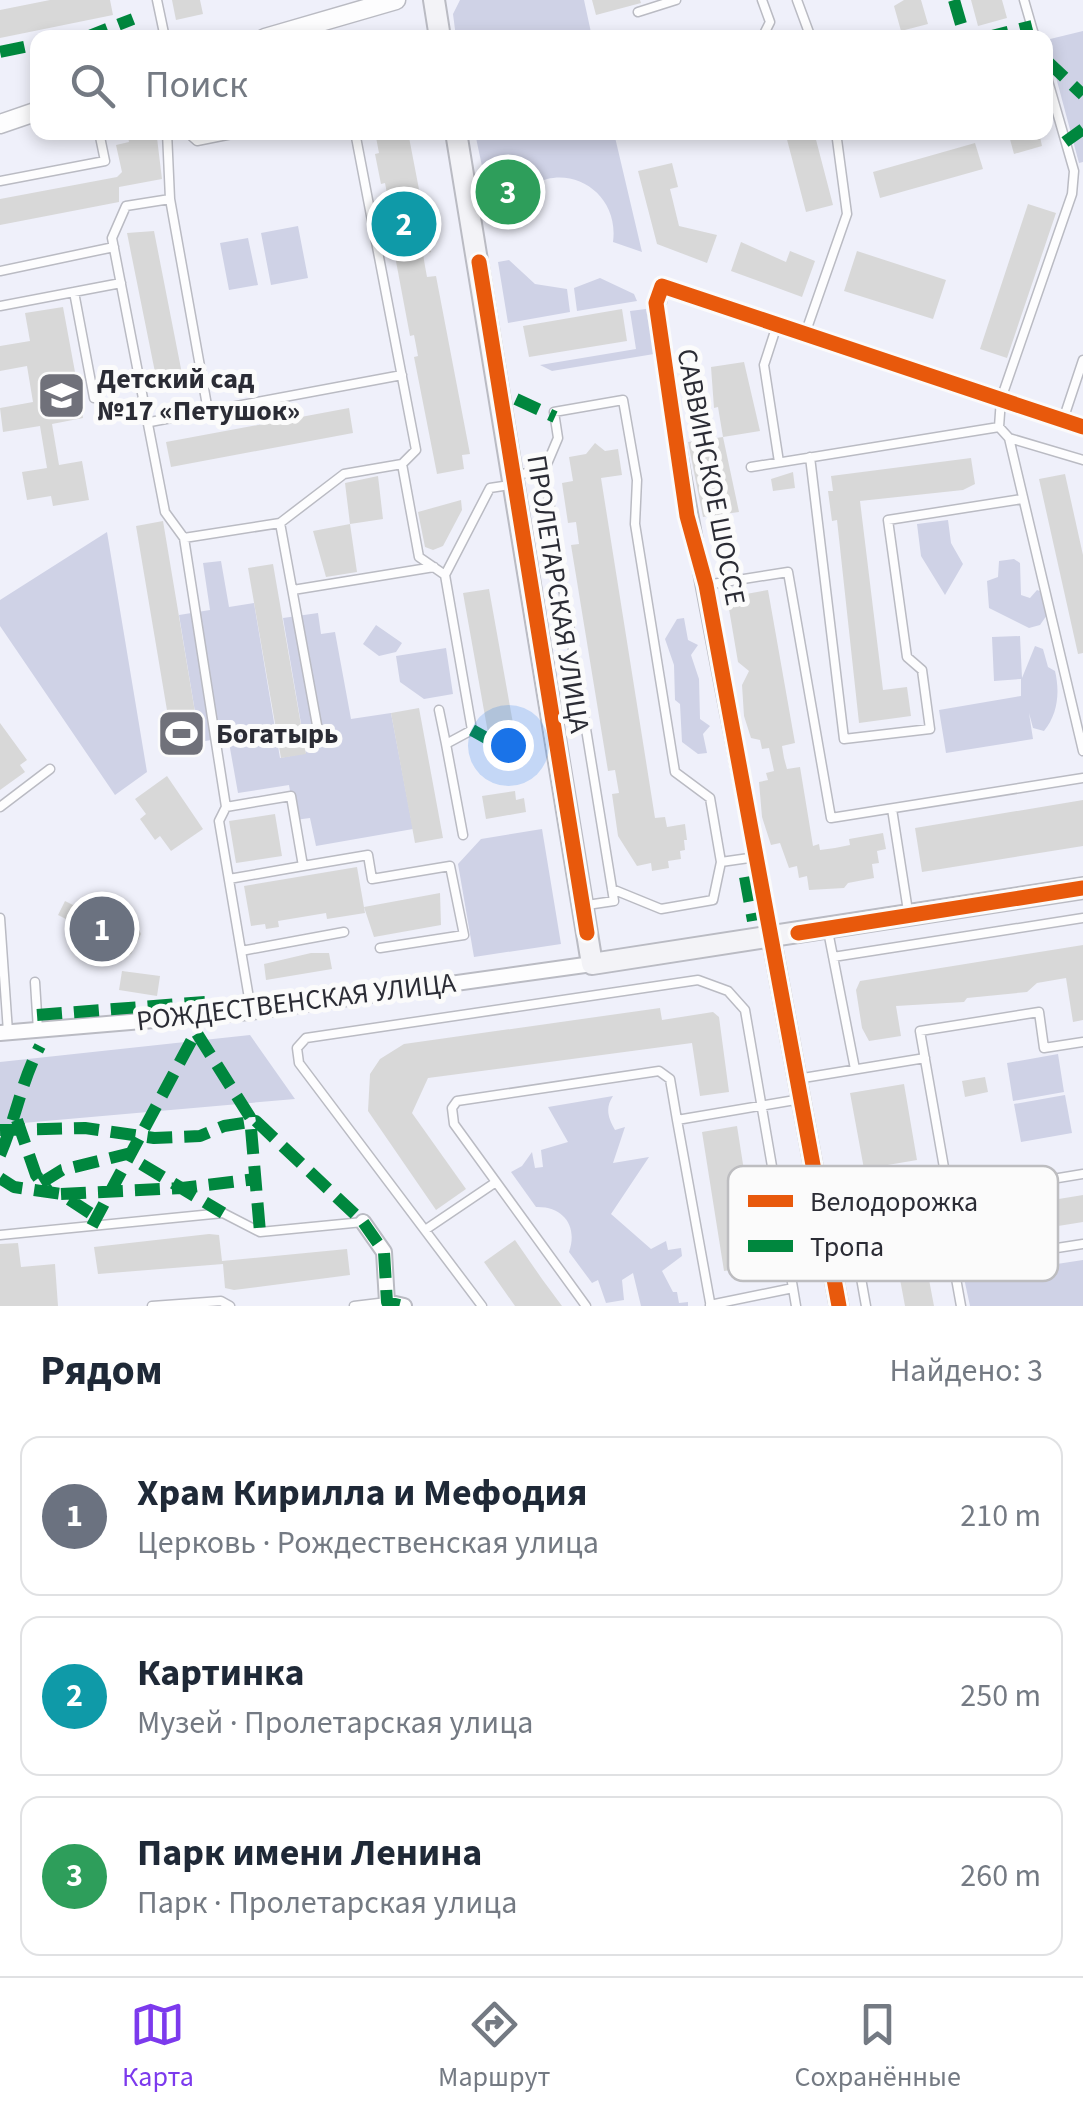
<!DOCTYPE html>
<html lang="ru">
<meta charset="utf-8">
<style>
:root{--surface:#fff;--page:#f6f6f7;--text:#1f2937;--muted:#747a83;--line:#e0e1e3;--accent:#7c3aed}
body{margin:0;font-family:"Source Sans 3",sans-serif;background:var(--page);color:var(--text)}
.you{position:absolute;left:508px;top:745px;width:35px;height:35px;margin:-25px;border:8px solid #fff;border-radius:50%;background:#1a73e8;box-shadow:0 0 0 15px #1a73e833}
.badge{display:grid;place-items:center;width:65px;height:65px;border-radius:50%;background:var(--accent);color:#fff;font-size:32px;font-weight:700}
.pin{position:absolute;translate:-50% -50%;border:5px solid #fff;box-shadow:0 2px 10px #0006}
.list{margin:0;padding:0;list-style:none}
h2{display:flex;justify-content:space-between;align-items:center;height:130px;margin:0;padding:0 40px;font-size:42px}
h2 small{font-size:32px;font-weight:400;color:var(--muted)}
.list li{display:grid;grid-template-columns:65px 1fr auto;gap:30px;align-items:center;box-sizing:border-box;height:160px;margin:0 20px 20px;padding:0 20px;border:2px solid var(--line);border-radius:20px}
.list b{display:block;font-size:38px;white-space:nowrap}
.list p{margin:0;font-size:32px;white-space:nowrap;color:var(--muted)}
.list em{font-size:32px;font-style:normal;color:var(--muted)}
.icon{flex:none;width:55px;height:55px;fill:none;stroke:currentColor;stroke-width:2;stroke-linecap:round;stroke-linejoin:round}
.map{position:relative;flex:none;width:1083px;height:1306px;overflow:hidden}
.search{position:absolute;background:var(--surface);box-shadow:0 5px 15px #0003;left:30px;right:30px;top:30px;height:110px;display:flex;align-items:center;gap:25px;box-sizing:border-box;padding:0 35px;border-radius:20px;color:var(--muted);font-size:38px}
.sheet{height:670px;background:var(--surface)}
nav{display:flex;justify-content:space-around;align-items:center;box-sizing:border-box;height:140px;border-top:2px solid var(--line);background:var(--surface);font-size:28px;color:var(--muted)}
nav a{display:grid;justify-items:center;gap:5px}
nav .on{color:var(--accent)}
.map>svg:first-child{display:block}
.green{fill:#cfd2e6}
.building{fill:#d8d8d8}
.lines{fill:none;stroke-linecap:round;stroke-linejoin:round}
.service-casing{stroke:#babbc3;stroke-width:11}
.minor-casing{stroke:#babbc3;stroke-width:18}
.tertiary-casing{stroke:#babbc3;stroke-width:21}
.secondary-casing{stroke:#babbc3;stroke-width:24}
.service{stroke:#fdfdfe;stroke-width:8}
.minor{stroke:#fdfdfe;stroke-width:14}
.tertiary{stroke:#fdfdfe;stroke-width:18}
.secondary{stroke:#f3f3f7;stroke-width:20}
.quiet{stroke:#00873e;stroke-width:12;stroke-dasharray:25 12;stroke-linecap:butt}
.cycleway-casing{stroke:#fbfbfb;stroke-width:21}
.cycleway{stroke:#e8590c;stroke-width:15}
.labels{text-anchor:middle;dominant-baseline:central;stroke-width:10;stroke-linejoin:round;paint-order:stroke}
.poi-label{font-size:28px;font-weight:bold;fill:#2b2c35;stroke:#fbfbfb;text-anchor:start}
.street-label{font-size:28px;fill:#2b2c35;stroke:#fbfbfb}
.key{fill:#fbfbfb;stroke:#bdbdc0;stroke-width:2.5}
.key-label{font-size:28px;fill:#2b2c35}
</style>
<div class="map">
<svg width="1083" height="1306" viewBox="0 0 1083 1306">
<rect width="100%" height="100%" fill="#eff0fa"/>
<path class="green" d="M 460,0 L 584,0 L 592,37 L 456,37 L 453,14 Z
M 1083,31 L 1083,162 L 1079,163 L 1046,40 Z
M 475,133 L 614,133 L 642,252 L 613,242 C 621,183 548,152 514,204 L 497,198 L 483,171 Z
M 298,226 L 308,278 L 271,285 L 261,233 Z
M 248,238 L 258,285 L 229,290 L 220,243 Z
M 509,260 L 535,284 L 567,289 L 570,312 L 508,323 L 498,262 Z
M 600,278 L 634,294 L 637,301 L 577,311 L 574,288 Z
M 646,309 L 654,354 L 552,371 L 540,365 L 636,349 L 630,311 Z
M 948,520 L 951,543 L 963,564 L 945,595 L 921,556 L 917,524 Z
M 107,532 L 147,772 L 115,795 L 0,626 L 0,600 Z
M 1014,559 L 1020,563 L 1021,595 L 1030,598 L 1037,590 L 1042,592 L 1047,615 L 1040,625 L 1029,628 L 989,608 L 987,581 L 998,577 L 999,561 Z
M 221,561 L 229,607 L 254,603 L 280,758 L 306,753 L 283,618 L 318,613 L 321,634 L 335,632 L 351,719 L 391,713 L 413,829 L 316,846 L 310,818 L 295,820 L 289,785 L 238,793 L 228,737 L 200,742 L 179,615 L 210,610 L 203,563 Z
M 684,618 L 688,640 L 698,645 L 691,655 L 699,679 L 700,719 L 710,726 L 703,734 L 707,753 L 698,754 L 682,742 L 680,704 L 675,700 L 674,665 L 665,639 L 677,619 Z
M 376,625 L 402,643 L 396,652 L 379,656 L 363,644 Z
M 1020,636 L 1022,678 L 1035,646 L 1043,649 L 1048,667 L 1055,671 C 1060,692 1058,714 1044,731 L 1033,728 L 1029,713 L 1033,739 L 946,753 L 939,710 L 1021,696 L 1021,679 L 994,681 L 992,637 Z
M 446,648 L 453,694 L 424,699 L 400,682 L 396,656 Z
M 542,829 L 561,944 L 474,957 L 458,864 L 481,839 Z
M 250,1035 L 295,1099 L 0,1125 L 0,1062 Z
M 1058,1054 L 1064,1092 L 1013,1101 L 1007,1063 Z
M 1065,1095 L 1072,1133 L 1021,1142 L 1014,1104 Z
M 613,1096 C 605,1108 608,1118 615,1130 L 625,1127 L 613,1163 L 649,1157 L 611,1214 L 651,1249 L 666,1241 L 668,1250 L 681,1248 L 682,1256 L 662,1271 L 673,1292 L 677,1292 L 679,1303 L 688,1302 L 688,1306 L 641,1306 L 633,1273 L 622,1280 L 624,1300 L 606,1303 L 598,1280 L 592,1283 L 569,1252 C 578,1227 564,1206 536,1207 L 511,1172 L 522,1166 L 532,1152 L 535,1168 L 543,1167 L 541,1150 L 568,1142 L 548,1107 Z
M 1083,1260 L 1083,1306 L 970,1306 L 964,1278 Z"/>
<path class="building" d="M 50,0 L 110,0 L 113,15 L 0,38 L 0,10 Z
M 172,0 L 200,0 L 203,14 L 176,20 Z
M 592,0 L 640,0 L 641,3 L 596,15 Z
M 904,0 L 921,0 L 928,24 L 901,31 L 894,6 Z
M 971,0 L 1002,0 L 1007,18 L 978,26 Z
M 127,132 L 144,132 L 145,140 L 157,138 L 162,179 L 119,187 L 119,202 L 0,225 L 0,199 L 117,177 L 122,172 L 116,145 L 129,142 Z
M 375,132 L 408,132 L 431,252 L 423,254 L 425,266 L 427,277 L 436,276 L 470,454 L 462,455 L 464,469 L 437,474 L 414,357 L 418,356 L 414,335 L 410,336 L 395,256 L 399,255 L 385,205 L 389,204 L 385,183 L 381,184 L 375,154 L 379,153 Z
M 785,132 L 814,132 L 833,205 L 806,212 Z
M 1008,132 L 1039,132 L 1042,146 L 1014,154 Z
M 975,143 L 983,169 L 880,198 L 873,172 Z
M 672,163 L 678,187 L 670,189 L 679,226 L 717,235 L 707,263 L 657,244 L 638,171 Z
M 1028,204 L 1056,213 L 1007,358 L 980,349 Z
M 154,231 L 184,384 L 159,392 L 127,233 Z
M 741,242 L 786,262 L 790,251 L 815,261 L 802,297 L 731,271 Z
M 857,251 L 946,280 L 933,319 L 844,291 Z
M 63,307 L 75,372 L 44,378 L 48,399 L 79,394 L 83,418 L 52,424 L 59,465 L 82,461 L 89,500 L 53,506 L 51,496 L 27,500 L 22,472 L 47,468 L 40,426 L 3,432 L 0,408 L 33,402 L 27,366 L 0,371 L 0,346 L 30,341 L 25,313 Z
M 622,309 L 627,341 L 529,357 L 523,326 Z
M 744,362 L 760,431 L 723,437 L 718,407 L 714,408 L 711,367 Z
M 349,408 L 353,433 L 171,467 L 166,442 Z
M 723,437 L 739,512 L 703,517 L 688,442 Z
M 595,443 L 605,451 L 618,449 L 622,475 L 601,478 L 655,818 L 665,817 L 667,827 L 685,824 L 687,840 L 684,840 L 685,850 L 680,851 L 681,859 L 668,861 L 669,868 L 652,871 L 651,863 L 637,866 L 618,836 L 612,794 L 619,793 L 615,770 L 608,771 L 571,545 L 579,544 L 576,522 L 568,523 L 562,483 L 573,481 L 569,457 L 586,454 Z
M 971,458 L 975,484 L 963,490 L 860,501 L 883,690 L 907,687 L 911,716 L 859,723 L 837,520 L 832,521 L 828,491 L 833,491 L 831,476 Z
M 793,472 L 795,488 L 773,491 L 771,479 Z
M 1065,474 L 1083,555 L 1083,653 L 1078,654 L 1039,479 Z
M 378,476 L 383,519 L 350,524 L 345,483 Z
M 461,500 L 462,510 L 443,546 L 433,550 L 425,547 L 418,512 Z
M 163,521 L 200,742 L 173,746 L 136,526 Z
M 350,524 L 357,572 L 326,577 L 313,531 Z
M 273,564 L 306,754 L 281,758 L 248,568 Z
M 489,589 L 514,729 L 488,733 L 463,593 Z
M 768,590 L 795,743 L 782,746 L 784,758 L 787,769 L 800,767 L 813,846 L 819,844 L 820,850 L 835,848 L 850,845 L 849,839 L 883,833 L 886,849 L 877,851 L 879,863 L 872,864 L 874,878 L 848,883 L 844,888 L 809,890 L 807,876 L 799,878 L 797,866 L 789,868 L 780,843 L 771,845 L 762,817 L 759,782 L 768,780 L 766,773 L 774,771 L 769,748 L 762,749 L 760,740 L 751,738 L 744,716 L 742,685 L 749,671 L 738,662 L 729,609 L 737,603 L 735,596 Z
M 419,708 L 443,838 L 415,843 L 391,713 Z
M 0,723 L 27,760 L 20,765 L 25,772 L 0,790 Z
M 167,776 L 203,829 L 171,851 L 160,836 L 155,840 L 140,819 L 146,814 L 135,799 Z
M 515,791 L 516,800 L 524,798 L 526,812 L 486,819 L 482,796 Z
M 1083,800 L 1083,846 L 922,872 L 915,828 Z
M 275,814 L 282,856 L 236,863 L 229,821 Z
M 357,867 L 365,913 L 327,919 L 326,913 L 278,921 L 279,927 L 266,929 L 265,924 L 251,926 L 244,886 Z
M 440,893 L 441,925 L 374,937 L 364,907 Z
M 105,895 L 129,907 L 141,934 L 131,954 L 100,964 L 76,952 L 66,919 L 58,915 L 65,901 L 73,905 Z
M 1083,945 L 1083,1020 L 1073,1022 L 1066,978 L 1037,983 L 1027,992 L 967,998 L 964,1002 L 896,1006 L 901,1036 L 869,1041 L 862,1028 L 856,990 L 860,981 Z
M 311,953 L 329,953 L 332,969 L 266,980 L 264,964 Z
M 122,971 L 160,976 L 157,996 L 119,990 Z
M 660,1008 L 662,1020 L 713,1012 L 719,1017 L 729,1092 L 700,1096 L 692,1043 L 428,1078 L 412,1113 L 466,1189 L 436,1210 L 368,1111 L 370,1074 L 380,1059 L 404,1044 Z
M 985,1077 L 988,1092 L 965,1097 L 962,1081 Z
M 904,1084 L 917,1160 L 864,1169 L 850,1093 Z
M 737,1126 L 759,1266 L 724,1271 L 702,1132 Z
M 1083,1195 L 1083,1222 L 977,1239 L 973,1213 Z
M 209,1234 L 219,1235 L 222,1261 L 347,1249 L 350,1275 L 234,1290 L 225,1288 L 223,1264 L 98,1274 L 94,1247 Z
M 515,1240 L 542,1279 L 562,1306 L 515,1306 L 484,1262 Z
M 18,1243 L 21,1267 L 55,1264 L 58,1306 L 0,1306 L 0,1244 Z
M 924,1253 L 934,1306 L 905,1306 L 896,1258 Z"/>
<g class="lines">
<defs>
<path id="service" d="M 157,0 L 165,38
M 797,0 L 811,38
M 1024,0 L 1035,38
M 638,12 L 676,0
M 762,38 L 770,22 L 762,0
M 1046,74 L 1074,171 L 1072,194 L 1001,399 L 999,427 L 1009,438 L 1083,751
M 167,132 L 170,199 L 208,411
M 187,132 L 197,141 L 242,132
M 355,132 L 416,450 L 402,464 L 419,557 L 445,575 L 472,730 L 446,744 L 463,835
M 0,181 L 105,161 L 99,132
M 170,199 L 126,206 L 112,238 L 165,512 L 184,538 L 226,807 L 219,821 L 251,1010
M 0,271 L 114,247
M 74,292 L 94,398
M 0,306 L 121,283
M 777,325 L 764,365 L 779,462
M 805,334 L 847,214 L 836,132
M 1063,420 L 1083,360
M 150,422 L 402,375
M 1009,438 L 1083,460
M 810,457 L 844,739 L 930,729 L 922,670 L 907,657 L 888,520 L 1022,499
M 751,467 L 999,427
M 513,475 L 544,471
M 280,523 L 319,736
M 184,538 L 280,523 L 344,474 L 402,464
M 445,575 L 490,488 L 510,485
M 706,585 L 788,572 L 831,818 L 1083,778
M 293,590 L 434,567
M 439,710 L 446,744
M 0,807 L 50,769
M 226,807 L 291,796 L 303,866 L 229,879
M 892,809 L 908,911
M 721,862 L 756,857
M 303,866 L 368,855 L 372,879 L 450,866 L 464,935 L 380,948
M 587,905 L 614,901 L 544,471 L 558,438 L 554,412 L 623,400 L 637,480 L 635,524 L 675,772 L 710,798 L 721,862 L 713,900 L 661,909 L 612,889
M 0,918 L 8,1032
M 828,931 L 855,1069
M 241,951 L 344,932
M 833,957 L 1083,918
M 35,982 L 38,1030
M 797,1079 L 925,1058
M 677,1120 L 710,1302
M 949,1196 L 1083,1174
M 425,1230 L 496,1182
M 0,1235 L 223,1213 L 260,1232 L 363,1222
M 854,1239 L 866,1306
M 827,1244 L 946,1223
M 954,1264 L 1083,1244
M 710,1305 L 793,1288 L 796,1306
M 152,1306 L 221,1301 L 230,1306
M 354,1306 L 387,1302
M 482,1306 L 299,1063 L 297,1048 L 306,1038 L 698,980 L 728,991 L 745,1010 L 793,1288
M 586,1306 L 454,1124 L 452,1108 L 457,1101 L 659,1071 L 670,1079 L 677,1120 L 801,1099
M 961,1306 L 946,1223 L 949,1196 L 920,1031 L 1039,1012 L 1044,1048 L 1083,1042"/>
<path id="minor" d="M 771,937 C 732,728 688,521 656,312 L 662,286 L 1083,427
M 0,1033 L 249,1012 L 592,964
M 363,1222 L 384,1252 L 387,1302 L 404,1306"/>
<path id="tertiary" d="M 265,38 L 396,0
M 0,124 L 38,111
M 771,937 L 839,1306"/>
<path id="secondary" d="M 434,0 L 440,38
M 456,132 L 592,964 L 1083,888"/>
</defs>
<use href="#service" class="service-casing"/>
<use href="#minor" class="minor-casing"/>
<use href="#tertiary" class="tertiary-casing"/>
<use href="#secondary" class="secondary-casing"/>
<use href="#service" class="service"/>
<use href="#minor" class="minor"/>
<use href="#tertiary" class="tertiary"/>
<use href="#secondary" class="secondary"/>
<path class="quiet" d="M 954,0 L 965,38
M 84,38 L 133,19
M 984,38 L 1032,26
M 0,52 L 38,44
M 1046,60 L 1083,95
M 1065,142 L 1083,129
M 516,399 L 555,417
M 472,730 L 536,766
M 745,877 L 753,921
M 37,1015 L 205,1002
M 17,1120 L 36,1175 L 49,1192
M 0,1130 L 85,1128 L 154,1138 L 200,1136 L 224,1126 L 256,1121 L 363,1222 L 384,1252 L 387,1302 L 404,1306
M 0,1155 C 16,1118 21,1082 40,1046
M 0,1178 L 14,1187 L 61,1194 L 96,1217
M 41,1183 L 62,1170 L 131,1153 L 141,1164 L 223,1213
M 61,1194 L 182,1188 L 256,1179
M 92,1226 L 196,1032 L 250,1117 L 260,1232"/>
<defs>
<path id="cycleway" d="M 479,262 L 587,933
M 798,933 L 1083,888
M 839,1306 L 706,585 L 687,516 L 656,303 L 662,286 L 1083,427"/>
</defs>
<use href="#cycleway" class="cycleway-casing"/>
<use href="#cycleway" class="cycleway"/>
</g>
<defs>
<symbol id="school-square" viewBox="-11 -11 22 22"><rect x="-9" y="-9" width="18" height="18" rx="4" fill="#70717a" stroke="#fbfbfb"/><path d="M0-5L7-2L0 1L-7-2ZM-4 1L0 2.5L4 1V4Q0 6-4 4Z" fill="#fff"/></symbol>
<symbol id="stadium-square" viewBox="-11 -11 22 22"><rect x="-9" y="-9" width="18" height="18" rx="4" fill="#70717a" stroke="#fbfbfb"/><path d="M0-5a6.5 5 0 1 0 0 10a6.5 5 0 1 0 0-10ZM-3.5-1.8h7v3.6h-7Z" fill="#fff"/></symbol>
</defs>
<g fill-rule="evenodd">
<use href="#school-square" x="34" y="368" width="55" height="55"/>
<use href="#stadium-square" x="154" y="706" width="55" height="55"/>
</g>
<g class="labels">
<g class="poi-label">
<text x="97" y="379">Детский сад<tspan x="97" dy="32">№17 «Петушок»</tspan></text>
<text x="216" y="734">Богатырь</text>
</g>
<g class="street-label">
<text transform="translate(711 477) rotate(79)">САВВИНСКОЕ ШОССЕ</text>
<text transform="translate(558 594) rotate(81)">ПРОЛЕТАРСКАЯ УЛИЦА</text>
<text transform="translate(296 1002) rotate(-7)">РОЖДЕСТВЕНСКАЯ УЛИЦА</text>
</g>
</g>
<rect x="728" y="1166" width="330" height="115" rx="15" class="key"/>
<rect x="748" y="1195" width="45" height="12" fill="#e8590c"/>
<rect x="748" y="1240" width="45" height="12" fill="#00873e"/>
<g class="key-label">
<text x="810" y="1211">Велодорожка</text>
<text x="810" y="1256">Тропа</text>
</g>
</svg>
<div class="you"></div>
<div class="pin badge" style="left:102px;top:929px;background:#6b7280">1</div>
<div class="pin badge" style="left:404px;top:224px;background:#0f9aa8">2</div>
<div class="pin badge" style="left:508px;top:192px;background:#2e9e5b">3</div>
<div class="search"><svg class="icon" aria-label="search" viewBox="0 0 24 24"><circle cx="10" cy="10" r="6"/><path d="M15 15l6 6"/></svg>Поиск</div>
</div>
<section class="sheet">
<h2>Рядом<small>Найдено: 3</small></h2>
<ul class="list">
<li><span class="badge" style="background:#6b7280">1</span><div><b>Храм Кирилла и Мефодия</b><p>Церковь · Рождественская улица</p></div><em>210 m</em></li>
<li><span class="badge" style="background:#0f9aa8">2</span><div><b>Картинка</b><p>Музей · Пролетарская улица</p></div><em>250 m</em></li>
<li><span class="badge" style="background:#2e9e5b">3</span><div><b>Парк имени Ленина</b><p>Парк · Пролетарская улица</p></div><em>260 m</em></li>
</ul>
</section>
<nav>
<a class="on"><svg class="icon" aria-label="map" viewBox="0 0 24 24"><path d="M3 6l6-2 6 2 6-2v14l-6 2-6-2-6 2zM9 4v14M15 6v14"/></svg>Карта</a>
<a><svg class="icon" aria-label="directions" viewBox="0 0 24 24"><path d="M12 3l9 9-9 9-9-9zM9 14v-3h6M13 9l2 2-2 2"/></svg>Маршрут</a>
<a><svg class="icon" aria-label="saved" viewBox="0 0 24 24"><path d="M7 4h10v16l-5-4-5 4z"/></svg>Сохранённые</a>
</nav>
